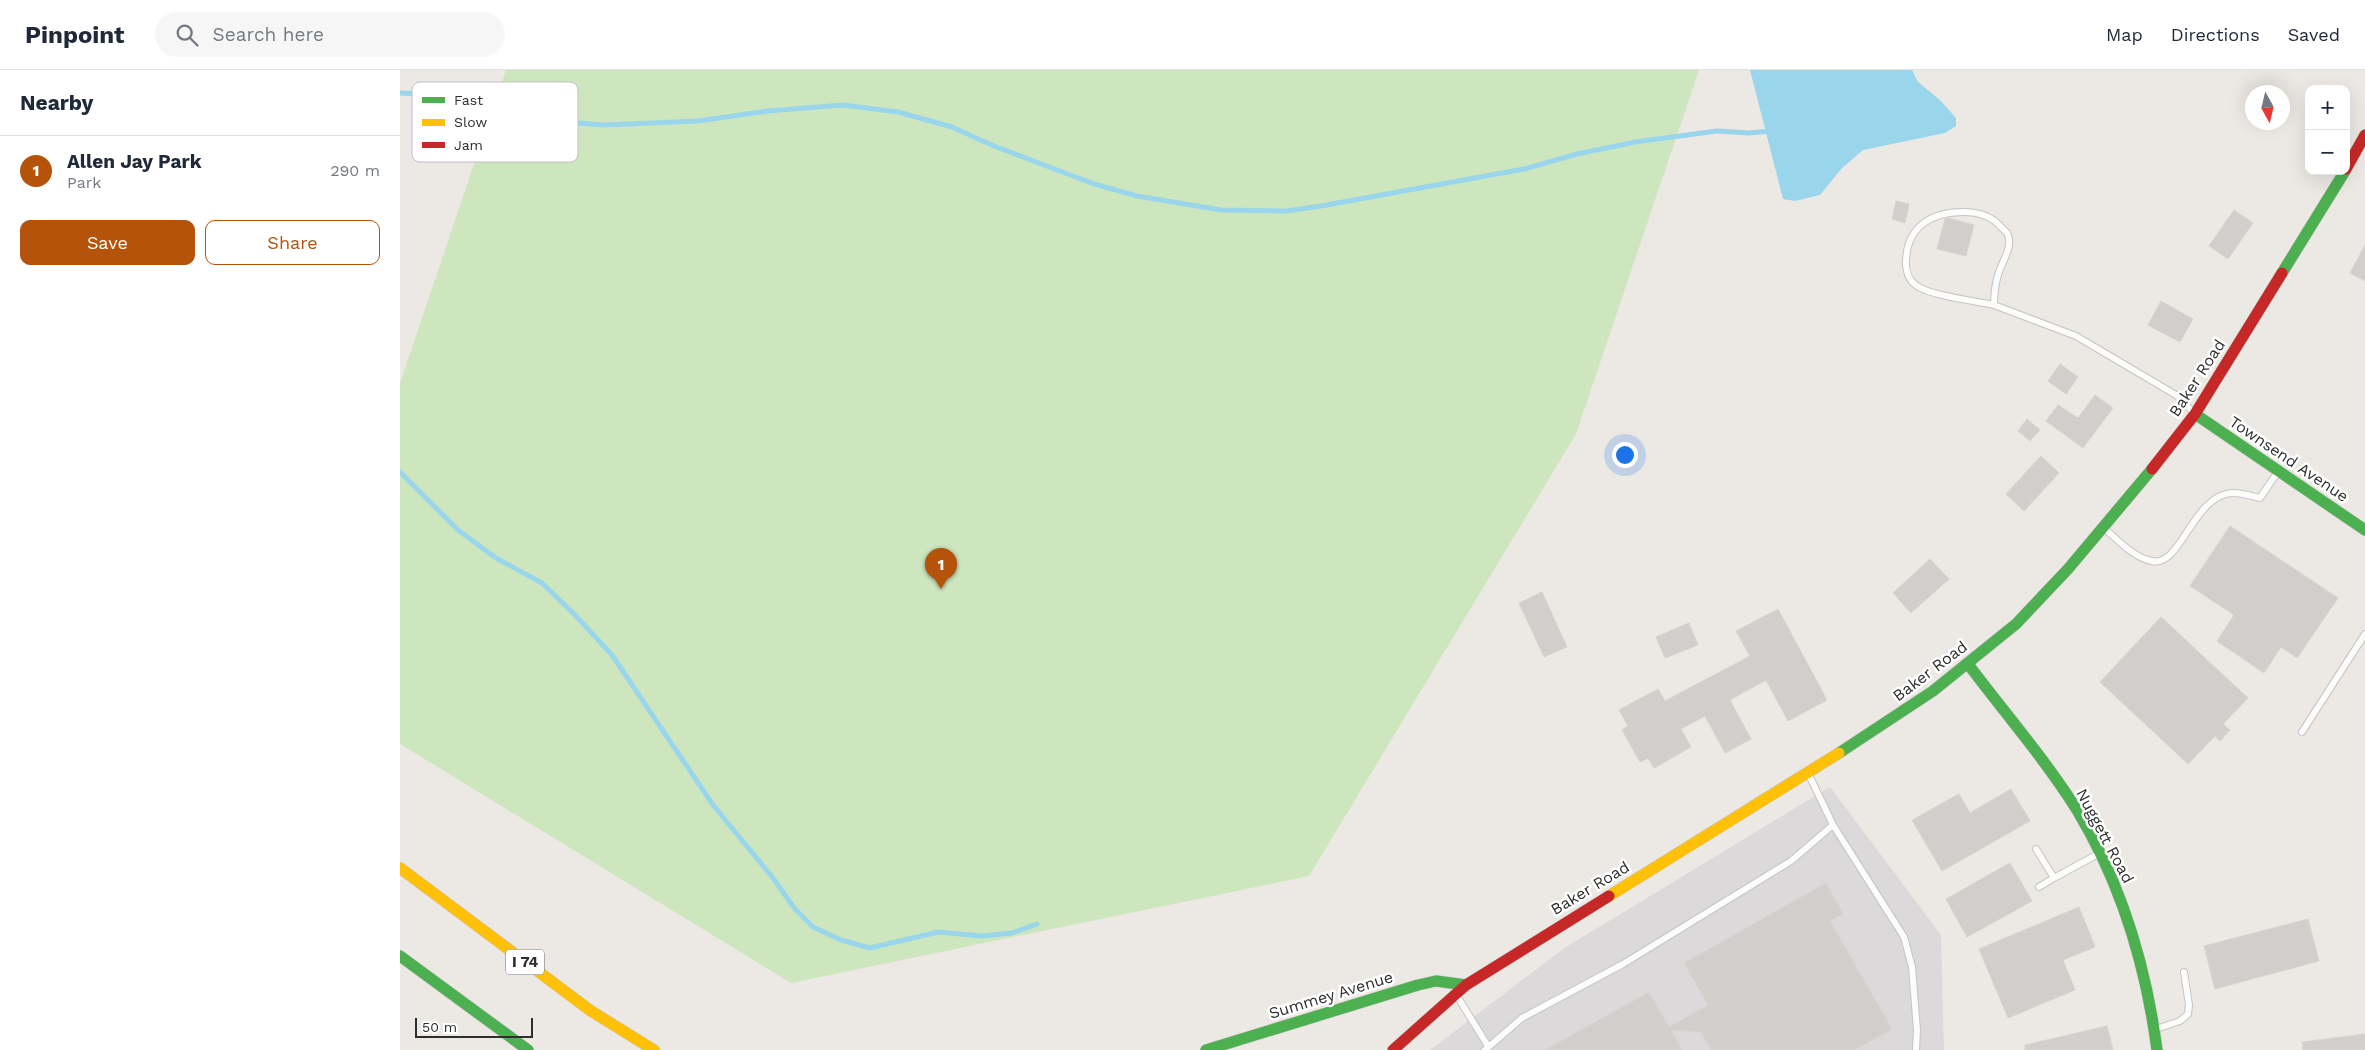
<!DOCTYPE html>
<meta charset="utf-8">
<style>
:root{--surface:#fff;--page:#f6f6f7;--text:#1f2937;--muted:#747a83;--line:#e0e1e3;--accent:#b45309}
body{margin:0;font-family:"Work Sans",sans-serif;background:var(--page);color:var(--text)}
.controls{position:absolute;right:15px;top:15px;display:grid;overflow:hidden;border-radius:10px;box-shadow:0 5px 20px #0002}
.controls button{width:45px;height:45px;display:grid;place-items:center;padding:0;border:0;border-bottom:1px solid var(--line);background:var(--surface);color:var(--text);font:25px sans-serif}
.compass{position:absolute;left:1845px;top:15px;width:45px;height:45px;border-radius:50%;background:var(--surface);box-shadow:0 5px 20px #0002;rotate:172deg}
.scale{position:absolute;left:15px;bottom:12px;width:118px;box-sizing:border-box;padding-left:5px;border:2px solid #2e2e2e;border-top:0;font-size:14px;line-height:18px;white-space:nowrap;color:#2e2e2e;-webkit-text-stroke:4px #fff;paint-order:stroke}
.you{position:absolute;left:1224px;top:384px;width:18px;height:18px;margin:-12px;border:4px solid #fff;border-radius:50%;background:#1a73e8;box-shadow:0 0 0 8px #1a73e833}
.badge{display:grid;place-items:center;width:32px;height:32px;border-radius:50%;background:var(--accent);color:#fff;font-size:16px;font-weight:700}
.pin{position:absolute;translate:-50% -41px;filter:drop-shadow(0 1px 2px #0008)}
.pin::after{content:'';position:absolute;top:26px;width:18px;height:15px;background:inherit;clip-path:polygon(0 0,100% 0,50% 100%)}
.list{margin:0;padding:0;list-style:none}
h2{display:flex;justify-content:space-between;align-items:center;height:65px;margin:0;padding:0 20px;font-size:21px}
h2 small{font-size:16px;font-weight:400;color:var(--muted)}
.list li{display:grid;grid-template-columns:32px 1fr auto;gap:15px;align-items:center;box-sizing:border-box;height:70px;padding:0 20px;border-top:1px solid var(--line)}
.list b{display:block;font-size:19px;white-space:nowrap}
.list p{margin:0;font-size:16px;white-space:nowrap;color:var(--muted)}
.list em{font-size:16px;font-style:normal;color:var(--muted)}
.actions{display:flex;gap:10px;padding:15px 20px}
.actions a{flex:1;padding:11px 0;border:1px solid var(--accent);border-radius:10px;text-align:center;font-size:18px;color:var(--accent)}
.actions .main{background:var(--accent);color:#fff}
.icon{flex:none;width:28px;height:28px;fill:none;stroke:currentColor;stroke-width:2;stroke-linecap:round;stroke-linejoin:round}
.map{position:relative;flex:none;width:1965px;height:980px;overflow:hidden}
header{display:flex;align-items:center;gap:30px;box-sizing:border-box;height:70px;padding:0 25px;background:var(--surface);border-bottom:1px solid var(--line)}
header strong{font-size:24px}
nav{display:flex;gap:28px;margin-inline-start:auto;font-size:18px}
.search{width:350px;height:45px;background:var(--page);display:flex;align-items:center;gap:12px;box-sizing:border-box;padding:0 18px;border-radius:28px;color:var(--muted);font-size:19px}
main{display:flex}
aside{flex:1;background:var(--surface)}
.map>svg:first-child{display:block}
.industrial{fill:#dcd9db}
.green{fill:#cee6be}
.water{fill:#99d6ec}
.lines{fill:none;stroke-linecap:round;stroke-linejoin:round}
.stream{stroke:#99d6ec;stroke-width:5}
.building{fill:#d1cecb;stroke:#d7d4d0}
.lane-casing{stroke:#c5c4c5;stroke-width:8}
.fast-casing{stroke:#c5c4c5;stroke-width:12}
.slow-casing{stroke:#c5c4c5;stroke-width:12}
.jam-casing{stroke:#c5c4c5;stroke-width:12}
.lane{stroke:#fcfcfb;stroke-width:6}
.fast{stroke:#4caf50;stroke-width:11}
.slow{stroke:#ffc107;stroke-width:11}
.jam{stroke:#c62828;stroke-width:11}
.labels{text-anchor:middle;dominant-baseline:central;stroke-width:5;stroke-linejoin:round;paint-order:stroke}
.shield{fill:#fff;stroke:#6d6d6d;stroke-width:1}
.shield-label{font-size:15px;font-weight:bold;fill:#2e2e2e}
.street-label{font-size:16px;fill:#2e2e2e;stroke:#fff}
.key{fill:#fff;stroke:#c0c0c0;stroke-width:1}
.key-label{font-size:14px;fill:#2e2e2e}
</style>
<header>
<strong>Pinpoint</strong>
<div class="search"><svg class="icon" aria-label="search" viewBox="0 0 24 24"><circle cx="10" cy="10" r="6"/><path d="M15 15l6 6"/></svg>Search here</div>
<nav><a>Map</a><a>Directions</a><a>Saved</a></nav>
</header>
<main>
<aside>
<h2>Nearby<small></small></h2>
<ul class="list">
<li><span class="badge">1</span><div><b>Allen Jay Park</b><p>Park</p></div><em>290 m</em></li>
</ul>
<div class="actions"><a class="main">Save</a><a>Share</a></div>
</aside>
<div class="map">
<svg width="1965" height="980" viewBox="0 0 1965 980">
<rect width="100%" height="100%" fill="#ece8e4"/>
<path class="industrial" d="M 1430,717 L 1541,865 L 1544,980 L 1030,980 L 1166,877 Z"/>
<path class="green" d="M 106,0 L 1299,0 L 1176,364 L 909,806 L 391,913 L 0,674 L 0,313 Z"/>
<path class="water" d="M 1350,0 L 1512,0 L 1518,12 L 1540,30 L 1556,48 L 1556,56 L 1545,63 L 1463,80 L 1442,98 L 1420,125 L 1395,131 L 1383,129 Z"/>
<g class="lines">
<path class="stream" d="M 0,23 L 30,24 L 87,36 L 138,50 L 204,55 L 298,51 L 368,41 L 443,35 L 498,42 L 552,57 L 594,76 L 694,114 L 737,126 L 821,140 L 886,141 L 921,136 L 1124,99 L 1177,84 L 1235,72 L 1317,61 L 1349,63 L 1371,61
M 0,402 L 58,460 L 96,488 L 142,513 L 174,544 L 212,585 L 313,735 L 373,808 L 395,839 L 413,857 L 441,870 L 470,878 L 538,862 L 582,866 L 612,863 L 637,854"/>
</g>
<path class="building" d="M 1496,131 L 1509,134 L 1505,153 L 1492,149 Z
M 1834,140 L 1853,153 L 1828,189 L 1809,176 Z
M 1548,148 L 1574,155 L 1566,186 L 1537,179 L 1545,149 Z
M 1965,175 L 1965,211 L 1950,203 Z
M 1761,231 L 1793,249 L 1780,272 L 1748,255 Z
M 1660,294 L 1678,307 L 1666,324 L 1648,311 Z
M 1695,325 L 1713,338 L 1683,378 L 1646,351 L 1658,335 L 1678,348 Z
M 1627,349 L 1640,360 L 1630,371 L 1618,361 Z
M 1641,386 L 1659,403 L 1624,441 L 1606,424 Z
M 1830,456 L 1938,528 L 1897,588 L 1881,577 L 1864,603 L 1817,571 L 1834,545 L 1790,516 Z
M 1530,489 L 1549,509 L 1511,543 L 1493,523 Z
M 1142,522 L 1167,577 L 1144,587 L 1119,533 Z
M 1378,539 L 1427,630 L 1388,651 L 1366,610 L 1330,630 L 1351,669 L 1325,683 L 1305,646 L 1281,659 L 1291,677 L 1254,698 L 1248,688 L 1240,692 L 1222,660 L 1228,656 L 1219,640 L 1258,619 L 1265,631 L 1350,586 L 1336,561 Z
M 1761,547 L 1848,628 L 1823,654 L 1830,660 L 1820,671 L 1815,666 L 1788,694 L 1700,612 Z
M 1289,553 L 1298,575 L 1265,588 L 1256,567 Z
M 1611,719 L 1630,751 L 1542,801 L 1512,750 L 1559,724 L 1570,743 Z
M 1610,793 L 1632,831 L 1567,867 L 1546,829 Z
M 1426,813 L 1443,844 L 1430,851 L 1492,959 L 1455,980 L 1311,980 L 1301,962 L 1271,960 L 1282,980 L 1145,980 L 1249,922 L 1269,957 L 1308,935 L 1284,893 Z
M 1679,837 L 1695,877 L 1663,890 L 1675,920 L 1608,948 L 1579,879 Z
M 1908,849 L 1919,891 L 1815,919 L 1804,876 Z
M 1707,956 L 1713,980 L 1625,980 L 1625,975 Z
M 1965,964 L 1965,980 L 1903,980 L 1902,972 Z"/>
<g class="lines">
<defs>
<path id="lane" d="M 1594,235 C 1575,231 1532,226 1517,216 C 1508,210 1505,199 1506,189 C 1508,156 1532,142 1563,142 C 1578,142 1591,145 1601,157 C 1603,159 1607,162 1608,165 C 1613,178 1601,193 1598,205 C 1595,215 1594,225 1594,235 L 1676,266 L 1776,325 L 1794,343
M 1705,459 C 1718,470 1734,488 1752,491 C 1781,498 1793,424 1833,423 C 1842,423 1852,426 1860,428 L 1877,403
M 1902,662 L 1965,564
M 1409,705 L 1433,755 L 1504,867 L 1512,897 L 1517,960 L 1516,980
M 1636,779 L 1654,808 L 1639,817
M 1654,808 L 1698,784
M 1057,926 L 1088,976
M 1756,959 L 1780,951 L 1788,944 L 1789,935 L 1784,902
M 1085,980 L 1122,948 L 1223,894 L 1391,791 L 1433,755"/>
<path id="fast" d="M 1882,203 L 1945,101
M 1795,344 L 1965,460
M 1568,594 C 1604,642 1645,689 1677,740 C 1721,813 1746,896 1757,980
M 1439,683 L 1533,621 L 1616,554 L 1668,499 L 1752,399
M 0,886 L 128,980
M 806,980 L 1018,915 L 1036,911 L 1066,915"/>
<path id="slow" d="M 0,798 L 191,941 L 254,980
M 1209,826 L 1439,683"/>
<path id="jam" d="M 1946,99 L 1965,65
M 1752,399 L 1795,344 L 1882,203
M 993,980 L 1066,915 L 1209,826"/>
</defs>
<use href="#lane" class="lane-casing"/>
<use href="#fast" class="fast-casing"/>
<use href="#slow" class="slow-casing"/>
<use href="#jam" class="jam-casing"/>
<use href="#lane" class="lane"/>
<use href="#fast" class="fast"/>
<use href="#slow" class="slow"/>
<use href="#jam" class="jam"/>
</g>
<g class="labels">
<rect class="shield" x="106" y="879.5" width="38" height="25" rx="4"/>
<g class="shield-label">
<text x="125" y="892">I 74</text>
</g>
<g class="street-label">
<text transform="translate(1797 308) rotate(-57)">Baker Road</text>
<text transform="translate(1889 389) rotate(34)">Townsend Avenue</text>
<text transform="translate(1530 601) rotate(-37)">Baker Road</text>
<text transform="translate(1705 766) rotate(62)">Nuggett Road</text>
<text transform="translate(1190 818) rotate(-31)">Baker Road</text>
<text transform="translate(931 925) rotate(-17)">Summey Avenue</text>
</g>
</g>
<rect x="12" y="12" width="166" height="80" rx="8" class="key"/>
<rect x="22" y="27" width="23" height="6" fill="#4caf50"/>
<rect x="22" y="49" width="23" height="7" fill="#ffc107"/>
<rect x="22" y="72" width="23" height="6" fill="#c62828"/>
<g class="key-label">
<text x="54" y="35">Fast</text>
<text x="54" y="57">Slow</text>
<text x="54" y="80">Jam</text>
</g>
</svg>
<div class="controls">
<button>+</button>
<button>−</button>
</div>
<svg class="compass" viewBox="-18 -18 36 36"><path d="M0-13l5 13h-10z" fill="#e53935"/><path d="M0 13l5-13h-10z" fill="#747a83"/></svg>
<div class="scale">50 m</div>
<div class="you"></div>
<div class="pin badge" style="left:541px;top:519px">1</div>
</div>
</main>
